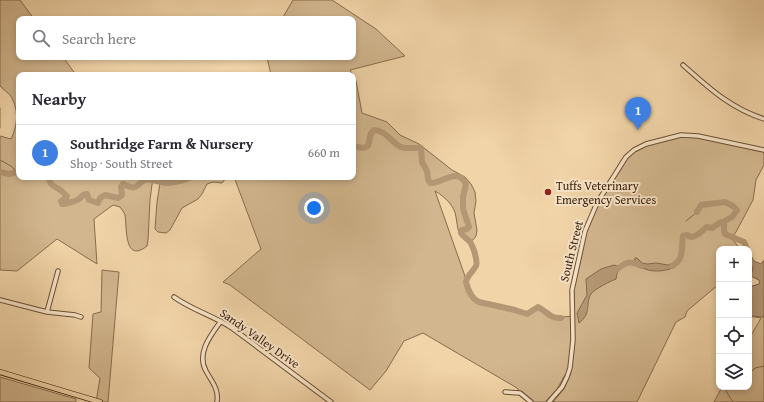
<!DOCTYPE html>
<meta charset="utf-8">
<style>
:root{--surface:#fff;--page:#f7f7f7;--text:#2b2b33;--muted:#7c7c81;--line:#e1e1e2;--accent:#8f2418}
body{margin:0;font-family:"Gentium Book Plus",serif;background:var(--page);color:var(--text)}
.controls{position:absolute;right:12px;bottom:12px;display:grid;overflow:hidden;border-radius:8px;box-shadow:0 2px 6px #0003}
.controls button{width:36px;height:36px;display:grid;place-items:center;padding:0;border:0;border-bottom:1px solid var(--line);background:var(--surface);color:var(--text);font:20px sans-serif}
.you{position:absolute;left:314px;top:208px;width:14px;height:14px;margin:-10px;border:3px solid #fff;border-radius:50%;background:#1a73e8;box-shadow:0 0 0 6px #1a73e833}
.badge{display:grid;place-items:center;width:26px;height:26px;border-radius:50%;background:var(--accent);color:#fff;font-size:13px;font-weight:700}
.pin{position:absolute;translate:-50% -33px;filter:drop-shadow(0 1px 2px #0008)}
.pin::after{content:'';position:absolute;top:21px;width:14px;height:12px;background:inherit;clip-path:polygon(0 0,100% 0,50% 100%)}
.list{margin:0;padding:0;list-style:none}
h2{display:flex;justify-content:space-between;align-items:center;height:52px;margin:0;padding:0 16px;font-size:17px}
h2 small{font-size:13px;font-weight:400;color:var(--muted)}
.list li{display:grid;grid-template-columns:26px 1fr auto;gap:12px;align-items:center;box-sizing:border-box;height:56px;padding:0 16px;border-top:1px solid var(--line)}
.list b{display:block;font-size:15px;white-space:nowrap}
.list p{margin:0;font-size:13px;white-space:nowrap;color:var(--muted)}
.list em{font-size:13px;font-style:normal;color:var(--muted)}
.icon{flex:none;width:22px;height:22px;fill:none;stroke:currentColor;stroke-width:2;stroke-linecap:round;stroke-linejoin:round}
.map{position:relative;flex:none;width:764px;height:402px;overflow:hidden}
.search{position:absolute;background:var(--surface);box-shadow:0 2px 6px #0003;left:16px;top:16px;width:340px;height:44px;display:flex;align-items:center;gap:10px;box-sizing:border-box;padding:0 14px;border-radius:8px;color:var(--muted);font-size:15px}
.panel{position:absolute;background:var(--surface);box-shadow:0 2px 6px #0003;left:16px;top:72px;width:340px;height:108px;border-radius:8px}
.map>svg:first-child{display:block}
.green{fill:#d2b68e;stroke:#886c4e}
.water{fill:#b49774;stroke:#84684b}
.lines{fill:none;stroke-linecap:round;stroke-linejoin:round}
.stream{stroke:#84684b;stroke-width:1}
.river{stroke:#b49774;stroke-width:6}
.minor-casing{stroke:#6a4e34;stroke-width:5.5}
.major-casing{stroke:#3d210e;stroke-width:6}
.minor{stroke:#f6e3c6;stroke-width:3.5}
.major{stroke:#f1d4a8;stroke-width:4.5}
.poi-dot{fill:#8f2418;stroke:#f6e3c6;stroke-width:1.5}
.labels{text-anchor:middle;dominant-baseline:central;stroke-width:4;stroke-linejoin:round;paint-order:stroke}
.poi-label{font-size:12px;fill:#3d210e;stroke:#f6e3c6;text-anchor:start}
.street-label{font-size:12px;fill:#3d210e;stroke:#f6e3c6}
</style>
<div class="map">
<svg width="764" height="402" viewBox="0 0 764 402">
<rect width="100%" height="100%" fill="#f1d4a8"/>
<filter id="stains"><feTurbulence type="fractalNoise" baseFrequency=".005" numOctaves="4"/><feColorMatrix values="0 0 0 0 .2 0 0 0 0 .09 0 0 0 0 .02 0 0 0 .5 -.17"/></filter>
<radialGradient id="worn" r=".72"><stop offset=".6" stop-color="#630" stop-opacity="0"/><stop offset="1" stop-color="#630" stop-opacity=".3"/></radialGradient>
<path class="green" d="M 0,0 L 20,0 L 34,19 L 19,19 L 19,57 L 63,57 L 76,75 L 19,75 L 19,177 L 153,177 L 150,200 L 148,240 L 147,246 C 124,264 127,228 125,215 C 124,212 122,210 120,207 L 113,205 L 94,219 L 97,264 L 57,239 L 17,271 L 0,270 L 0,136 L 11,139 C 18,125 19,108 10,95 C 7,92 3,89 0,86 Z
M 293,0 L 332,0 L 376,29 L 405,56 L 350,70 L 353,75 L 271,75 L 267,57 L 353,57 L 353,19 L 282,19 Z
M 353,76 L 356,81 L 362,113 L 387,122 L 400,135 L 419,144 L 452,170 L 465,177 L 471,184 L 475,192 L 476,201 L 474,213 L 477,230 L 476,236 L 473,240 L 468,242 C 457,235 458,228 456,217 C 455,206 444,196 435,191 L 466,279 L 466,285 L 475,301 L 527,314 L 538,307 L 547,314 L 555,318 L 572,316 L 571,296 L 589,219 L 622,162 L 639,147 L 687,135 L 764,150 L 764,165 L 756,180 L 753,200 L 736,232 L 733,236 L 730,236 L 740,249 L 719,249 L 719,284 L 687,311 L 685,317 L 676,322 L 637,402 L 553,402 L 564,389 L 571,373 L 565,375 L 557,389 L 545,402 L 529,402 L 517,388 L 423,333 L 404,341 L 386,371 L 370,390 L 230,285 L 223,282 L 261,249 L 234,177 L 353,177 Z
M 161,177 L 170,177 L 170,180 L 183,177 L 227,177 L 222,183 L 213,182 L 207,184 L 202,194 L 198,199 L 182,208 L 170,230 L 166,233 L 158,232 L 155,229 L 157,202 Z
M 753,268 L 760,270 L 764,312 L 764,402 L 714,402 L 722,387 L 749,387 L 749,339 L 761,318 L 749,316 L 750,287 L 759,284 L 760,282 L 759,280 L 751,276 Z
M 102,270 L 119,272 L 108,402 L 96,402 L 100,378 L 89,368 L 93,314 L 101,312 Z
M 0,377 L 76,399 L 76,402 L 0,402 Z"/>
<path class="water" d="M 749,252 L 754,261 L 761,264 L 764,260 L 764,317 L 749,316 L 750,287 L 759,284 L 760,282 L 759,280 L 751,276 L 753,268 L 749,263 Z
M 635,258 L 637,258 L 642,263 L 647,264 L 656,263 L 668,265 L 678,262 L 675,267 C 662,273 645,273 634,262 Z
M 614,265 L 617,266 L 619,270 L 617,273 L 616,279 C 611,281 594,289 591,294 C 585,304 592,313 579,323 L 577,313 L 587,295 L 586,279 L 601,269 Z"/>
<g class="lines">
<path class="stream" d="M 0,108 L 0,128
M 0,160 L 11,166 L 17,172
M 686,221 L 697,212
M 749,374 L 755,368 L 764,366
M 729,387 L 726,391 L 733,402"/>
<path class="river" d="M 353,146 L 363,148 L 368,146 L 371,133 L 374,130 C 385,130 391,141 399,146 C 405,150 414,147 421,148 L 422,162 L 427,171 L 428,179 L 430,183 C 443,184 457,166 466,184 L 463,197 L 463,209 L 469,227 L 467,229 L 462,230 L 461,233 C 463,237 467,238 470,242 C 473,246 478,261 476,266 C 473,272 467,275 466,282 C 468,290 472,299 479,302 L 515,310 L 527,314 L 538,307 C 547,311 550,319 561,318
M 0,172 L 9,174 L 19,172
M 49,177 C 49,184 53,186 59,189 C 62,191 64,194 67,196 L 66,198 L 61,201 L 62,204 C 65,204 77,201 79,199 C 83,196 82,194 87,194 L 89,200 L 98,203 L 100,198 L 105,195 L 118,198 L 122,195 L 121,187 L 123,184 C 135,190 135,188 144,180 C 152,178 160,183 168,183 C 173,183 186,180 190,177
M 697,212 L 701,205 L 725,202 L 733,206 L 737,210 L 732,217 L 723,222
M 672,266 C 685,259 681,248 683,236 L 687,235 L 691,237 C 699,236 701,231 707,227 L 712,228 L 721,222 L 724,223 L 724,230 L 725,234 L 744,242 L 747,249
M 612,273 C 623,265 627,258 641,266"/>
<defs>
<path id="minor" d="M 683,65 C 709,88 730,108 764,119
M 174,297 C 192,310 214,316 232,328 L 331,402
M 0,300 L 47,312 L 75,315 L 81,317
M 47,312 L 58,271
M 505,392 L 520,393 L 531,402
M 217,402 C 219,389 212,382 206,371 C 196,353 211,335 221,321
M 549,402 L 562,387 L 567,377 L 570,368 L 573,340 L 572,290 L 585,231 L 597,203 L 626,157 L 634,150 L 646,144 L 681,135 L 698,136 L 764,150"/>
<path id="major" d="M 0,372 L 100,402"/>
</defs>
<use href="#minor" class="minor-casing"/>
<use href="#major" class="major-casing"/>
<use href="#minor" class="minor"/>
<use href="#major" class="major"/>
</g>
<circle class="poi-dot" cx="548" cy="192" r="4"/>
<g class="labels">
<g class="poi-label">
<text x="556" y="185">Tuffs Veterinary<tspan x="556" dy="14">Emergency Services</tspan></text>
</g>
<g class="street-label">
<text transform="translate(571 251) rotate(-76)">South Street</text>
<text transform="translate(260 338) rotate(35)">Sandy Valley Drive</text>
</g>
</g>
<rect width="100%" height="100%" filter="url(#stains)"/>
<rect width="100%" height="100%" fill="url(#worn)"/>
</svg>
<div class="controls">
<button>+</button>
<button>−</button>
<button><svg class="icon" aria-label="locate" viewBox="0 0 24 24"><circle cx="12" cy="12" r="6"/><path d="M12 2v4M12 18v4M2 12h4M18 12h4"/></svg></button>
<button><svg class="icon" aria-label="layers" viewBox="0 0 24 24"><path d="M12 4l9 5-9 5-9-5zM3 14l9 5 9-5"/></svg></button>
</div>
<div class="you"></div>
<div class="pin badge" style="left:638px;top:130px;background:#3f7fe0">1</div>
<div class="search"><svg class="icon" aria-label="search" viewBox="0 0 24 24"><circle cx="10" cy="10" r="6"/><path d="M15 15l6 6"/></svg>Search here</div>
<section class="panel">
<h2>Nearby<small></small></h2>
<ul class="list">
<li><span class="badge" style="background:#3f7fe0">1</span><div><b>Southridge Farm &amp; Nursery</b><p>Shop · South Street</p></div><em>660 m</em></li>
</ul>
</section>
</div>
